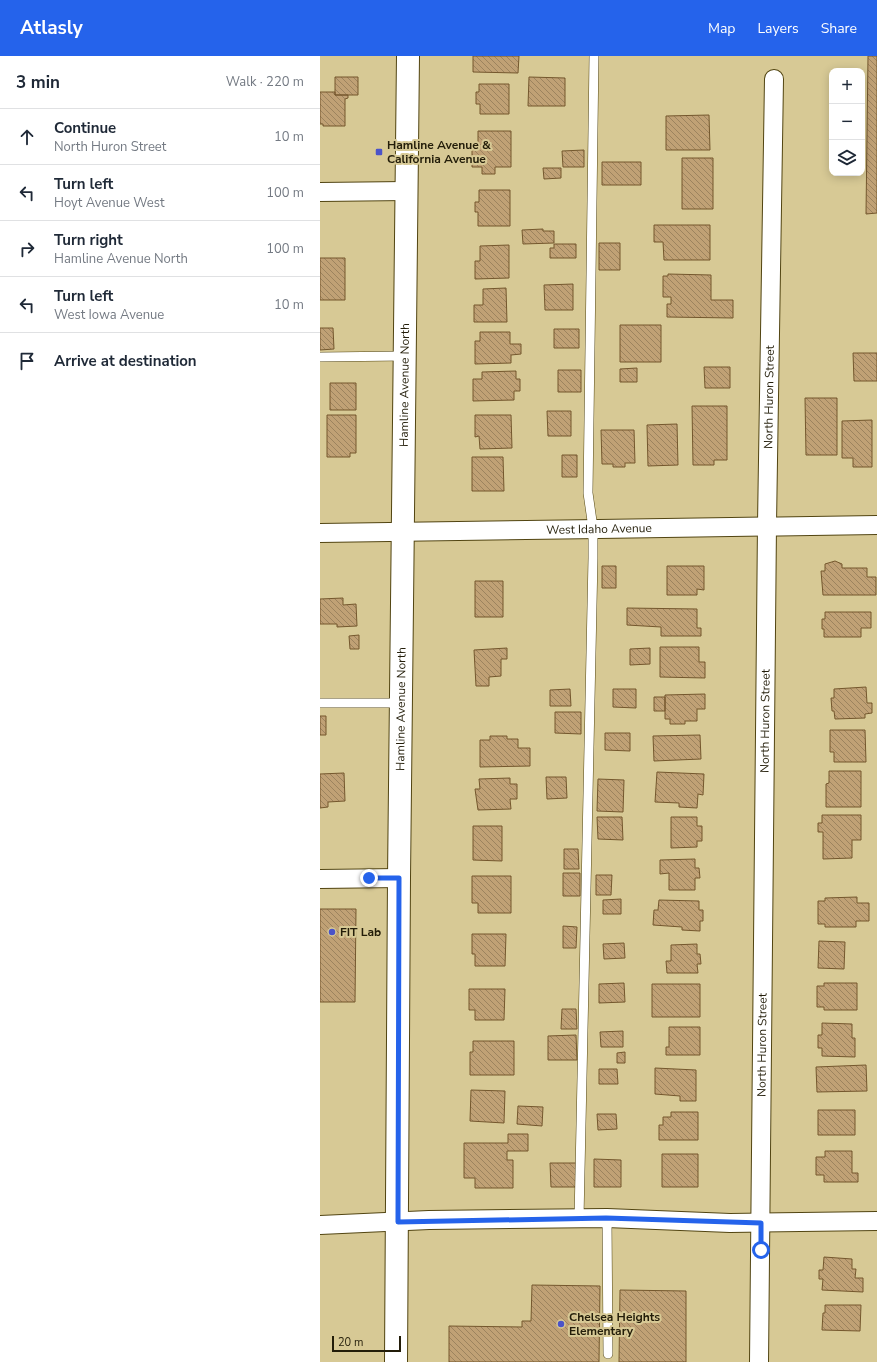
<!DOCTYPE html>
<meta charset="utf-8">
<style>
:root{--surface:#fff;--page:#f6f6f7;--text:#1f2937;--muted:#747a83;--line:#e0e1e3;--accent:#2563eb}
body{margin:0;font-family:"Nunito Sans",sans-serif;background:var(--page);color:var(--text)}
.controls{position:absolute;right:12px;top:12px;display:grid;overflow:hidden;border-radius:8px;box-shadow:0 2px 10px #0003}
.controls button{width:36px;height:36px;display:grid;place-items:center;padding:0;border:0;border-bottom:1px solid var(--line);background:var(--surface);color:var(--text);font:20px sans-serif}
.scale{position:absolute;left:12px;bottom:10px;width:69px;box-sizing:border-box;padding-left:4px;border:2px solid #231d09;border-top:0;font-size:11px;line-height:14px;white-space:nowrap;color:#231d09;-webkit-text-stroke:3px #d7c995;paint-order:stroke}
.stop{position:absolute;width:12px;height:12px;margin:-9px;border:3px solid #2563eb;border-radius:50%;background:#fff}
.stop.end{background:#2563eb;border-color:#fff;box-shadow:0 1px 4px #0008}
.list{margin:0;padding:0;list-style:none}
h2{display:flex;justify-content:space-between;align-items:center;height:52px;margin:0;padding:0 16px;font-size:17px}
h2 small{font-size:13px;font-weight:400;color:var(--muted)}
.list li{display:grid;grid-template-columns:26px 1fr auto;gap:12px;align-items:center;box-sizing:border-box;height:56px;padding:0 16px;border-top:1px solid var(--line)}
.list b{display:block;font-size:15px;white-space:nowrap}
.list p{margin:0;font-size:13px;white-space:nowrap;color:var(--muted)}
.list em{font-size:13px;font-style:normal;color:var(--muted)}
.icon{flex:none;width:22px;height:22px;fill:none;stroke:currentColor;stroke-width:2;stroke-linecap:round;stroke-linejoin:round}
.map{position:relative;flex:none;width:557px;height:1306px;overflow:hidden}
header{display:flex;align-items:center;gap:24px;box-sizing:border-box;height:56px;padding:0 20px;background:var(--accent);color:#fff}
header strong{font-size:19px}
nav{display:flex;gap:22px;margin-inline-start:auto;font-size:14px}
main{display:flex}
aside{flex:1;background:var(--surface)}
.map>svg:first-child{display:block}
.building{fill:url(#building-back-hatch);stroke:#74572d}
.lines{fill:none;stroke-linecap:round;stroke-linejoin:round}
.lane-casing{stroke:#524512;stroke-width:10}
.street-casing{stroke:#524512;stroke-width:20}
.secondary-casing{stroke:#524512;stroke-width:24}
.lane{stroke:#fff;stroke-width:9}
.street{stroke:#fff;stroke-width:18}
.secondary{stroke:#fff;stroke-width:22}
.route{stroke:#2563eb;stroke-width:5}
.poi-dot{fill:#4b53c8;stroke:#d7c995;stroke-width:1.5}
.labels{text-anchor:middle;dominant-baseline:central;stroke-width:4;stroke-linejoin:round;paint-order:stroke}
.poi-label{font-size:12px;font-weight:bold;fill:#231d09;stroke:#d7c995;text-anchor:start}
.street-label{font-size:12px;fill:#231d09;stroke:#d7c995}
</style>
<header>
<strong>Atlasly</strong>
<nav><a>Map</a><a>Layers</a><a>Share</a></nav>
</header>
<main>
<aside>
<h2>3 min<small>Walk · 220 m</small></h2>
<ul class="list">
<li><svg class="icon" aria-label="ahead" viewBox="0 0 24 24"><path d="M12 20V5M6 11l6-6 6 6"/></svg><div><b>Continue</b><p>North Huron Street</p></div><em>10 m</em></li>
<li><svg class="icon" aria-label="left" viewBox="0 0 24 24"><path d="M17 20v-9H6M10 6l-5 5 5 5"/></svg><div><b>Turn left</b><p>Hoyt Avenue West</p></div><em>100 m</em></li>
<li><svg class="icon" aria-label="right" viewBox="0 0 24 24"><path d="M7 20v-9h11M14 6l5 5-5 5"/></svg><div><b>Turn right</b><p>Hamline Avenue North</p></div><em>100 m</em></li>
<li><svg class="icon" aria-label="left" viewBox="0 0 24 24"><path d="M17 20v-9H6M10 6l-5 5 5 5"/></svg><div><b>Turn left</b><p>West Iowa Avenue</p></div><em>10 m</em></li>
<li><svg class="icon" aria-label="arrive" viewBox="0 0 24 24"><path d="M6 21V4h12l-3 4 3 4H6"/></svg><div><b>Arrive at destination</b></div></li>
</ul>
</aside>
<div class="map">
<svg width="557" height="1306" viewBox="0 0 557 1306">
<defs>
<pattern id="building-back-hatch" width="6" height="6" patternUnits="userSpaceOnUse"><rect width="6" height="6" fill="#c0a175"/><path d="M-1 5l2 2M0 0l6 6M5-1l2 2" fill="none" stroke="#9c835e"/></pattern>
</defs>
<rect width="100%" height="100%" fill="#d7c995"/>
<path class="building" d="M 153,0 L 199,0 L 198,17 L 153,16 Z
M 548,0 L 557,0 L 557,157 L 546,158 Z
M 15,21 L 38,21 L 38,39 L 15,39 Z
M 209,21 L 245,22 L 245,50 L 208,50 Z
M 159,28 L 189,28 L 189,58 L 160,58 L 160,48 L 156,48 L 156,36 L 159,36 Z
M 0,36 L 15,36 L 15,39 L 28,39 L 28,42 L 25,43 L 25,70 L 3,70 L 3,68 L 0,68 Z
M 389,59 L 390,94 L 346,94 L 346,60 Z
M 158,75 L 191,75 L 191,111 L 175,111 L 175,118 L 162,118 L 162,111 L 152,111 L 152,90 L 158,90 Z
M 264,94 L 264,111 L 243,111 L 242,95 Z
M 362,102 L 393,102 L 393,153 L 362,153 Z
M 282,106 L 321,106 L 321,129 L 282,129 Z
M 223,112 L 241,112 L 241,122 L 224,123 Z
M 159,134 L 190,134 L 190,170 L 158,170 L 158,156 L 155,156 L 155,146 L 159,146 Z
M 334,169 L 390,169 L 390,204 L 344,204 L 343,186 L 334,186 Z
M 223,173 L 223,175 L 234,175 L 234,187 L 203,188 L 202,174 Z
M 279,187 L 300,187 L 300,214 L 279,214 Z
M 234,188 L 256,188 L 256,202 L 230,202 L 230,192 L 234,192 Z
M 189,189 L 189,222 L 155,223 L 155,205 L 160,205 L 160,190 Z
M 0,202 L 25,202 L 25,244 L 0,244 Z
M 348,218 L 391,219 L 391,244 L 413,244 L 413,262 L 347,261 L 347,248 L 351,248 L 351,241 L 343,241 L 343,220 L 348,220 Z
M 253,228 L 253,254 L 225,254 L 224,229 Z
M 186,232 L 187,266 L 154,266 L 154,249 L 163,249 L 163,233 Z
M 300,269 L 341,269 L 341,306 L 300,306 Z
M 0,272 L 13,272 L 14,293 L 0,294 Z
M 234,273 L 259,273 L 259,292 L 234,292 Z
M 160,276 L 190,276 L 190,288 L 201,288 L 201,298 L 191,299 L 191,307 L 155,308 L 155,285 L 160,285 Z
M 533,297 L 557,297 L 557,325 L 534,325 Z
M 384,311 L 410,311 L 410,332 L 385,332 Z
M 317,312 L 317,326 L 300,326 L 300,313 Z
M 238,314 L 261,314 L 261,336 L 238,336 Z
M 196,315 L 196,323 L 200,323 L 200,335 L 194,335 L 194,344 L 153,345 L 153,323 L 162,323 L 162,316 Z
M 10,327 L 36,327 L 36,354 L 10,354 Z
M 485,342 L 517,342 L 517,399 L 486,399 Z
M 372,350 L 407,350 L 407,404 L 394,404 L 394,409 L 373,409 Z
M 227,355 L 251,355 L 251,380 L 228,380 Z
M 7,359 L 36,359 L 36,397 L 30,397 L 30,401 L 7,401 Z
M 155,359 L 191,359 L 192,392 L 160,393 L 159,380 L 155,381 Z
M 552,364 L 552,411 L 533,411 L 533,402 L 522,402 L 522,365 Z
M 357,368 L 358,409 L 328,410 L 327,369 Z
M 281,374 L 314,374 L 315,407 L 305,407 L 305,411 L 293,411 L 293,408 L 282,408 Z
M 242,399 L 257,399 L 257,421 L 242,421 Z
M 152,401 L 183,401 L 184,435 L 152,435 Z
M 515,505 L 522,508 L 522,512 L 547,512 L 547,521 L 556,521 L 556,539 L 503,539 L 501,515 L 505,515 L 505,508 Z
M 282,510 L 296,510 L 296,532 L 282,532 Z
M 347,510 L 384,510 L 384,534 L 377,533 L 377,539 L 347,539 Z
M 155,525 L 183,525 L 183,561 L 155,561 Z
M 23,542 L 23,549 L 36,548 L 37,570 L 17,571 L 17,568 L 0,568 L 0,543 Z
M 307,552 L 377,553 L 377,572 L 381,572 L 381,580 L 341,580 L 341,571 L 307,569 Z
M 505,556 L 551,556 L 551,572 L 541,572 L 541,581 L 504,581 L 504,573 L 502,573 L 502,563 L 505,563 Z
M 39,579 L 39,593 L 30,593 L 29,580 Z
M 340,591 L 379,591 L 379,606 L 385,606 L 385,622 L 340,621 Z
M 187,592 L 187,603 L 181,603 L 181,620 L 169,621 L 169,630 L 156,630 L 154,594 Z
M 330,592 L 330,608 L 310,609 L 310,593 Z
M 546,631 L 547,647 L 552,647 L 552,657 L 545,658 L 545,662 L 515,663 L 514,655 L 512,655 L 511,642 L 514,642 L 514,633 Z
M 250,633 L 251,650 L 230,650 L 230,634 Z
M 293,633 L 316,633 L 316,652 L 293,651 Z
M 385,638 L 385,653 L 377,653 L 377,665 L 365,665 L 365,668 L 350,668 L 350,663 L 345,663 L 345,639 Z
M 334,641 L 345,641 L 345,655 L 334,655 Z
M 235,656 L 261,656 L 261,678 L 235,677 Z
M 0,660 L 6,660 L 6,679 L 0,679 Z
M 510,674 L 545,674 L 546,706 L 514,706 L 514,696 L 510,696 Z
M 285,677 L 310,677 L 310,695 L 285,694 Z
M 380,679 L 381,703 L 334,705 L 333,680 Z
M 170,680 L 187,680 L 187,683 L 198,683 L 198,692 L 210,692 L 210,710 L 160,711 L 160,684 L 170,684 Z
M 509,715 L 541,715 L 541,751 L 506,751 L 506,728 L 509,727 Z
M 337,716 L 384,718 L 383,739 L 378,738 L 377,752 L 359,751 L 359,747 L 335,746 Z
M 24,717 L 25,745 L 8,746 L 8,751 L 0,752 L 0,718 Z
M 226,721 L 246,721 L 247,742 L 227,743 Z
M 190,722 L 190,728 L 197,728 L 197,743 L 190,743 L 191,753 L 158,754 L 155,733 L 160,733 L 159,723 Z
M 278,723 L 304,724 L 303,756 L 277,755 Z
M 502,759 L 541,759 L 541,784 L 532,784 L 532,802 L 503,803 L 503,776 L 498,776 L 498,767 L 502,767 Z
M 277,761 L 302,761 L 303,784 L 278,783 Z
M 351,761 L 377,761 L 377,770 L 382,770 L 382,785 L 377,785 L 377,791 L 351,792 Z
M 153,770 L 182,770 L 182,805 L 153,804 Z
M 244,793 L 258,793 L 259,813 L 244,813 Z
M 375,803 L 375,812 L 379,812 L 380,822 L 375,822 L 375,834 L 349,834 L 349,817 L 340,818 L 340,804 Z
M 243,817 L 260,817 L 260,840 L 243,840 Z
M 276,819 L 292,819 L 291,839 L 276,839 Z
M 152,820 L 191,820 L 191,857 L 158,857 L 158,847 L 152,847 Z
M 537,841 L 537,847 L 549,847 L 549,865 L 536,865 L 536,871 L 505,871 L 505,868 L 498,868 L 498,845 L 505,845 L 505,842 Z
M 301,843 L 301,858 L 283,858 L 283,844 Z
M 339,844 L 379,845 L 379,854 L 383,854 L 383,865 L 380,865 L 380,875 L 362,874 L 362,871 L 333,869 L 334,854 L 338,854 Z
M 0,853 L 36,853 L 35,946 L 0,946 Z
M 243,870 L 257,871 L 256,892 L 243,892 Z
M 152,878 L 186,878 L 185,910 L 155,910 L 155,898 L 152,898 Z
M 499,885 L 525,886 L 524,913 L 498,912 Z
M 304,887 L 305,902 L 284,903 L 283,888 Z
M 377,888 L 377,898 L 380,898 L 381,908 L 377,908 L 378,917 L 347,917 L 346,905 L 351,905 L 351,889 Z
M 304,927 L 305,946 L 279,947 L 279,928 Z
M 504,927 L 537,927 L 537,954 L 504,954 L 504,951 L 497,951 L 497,930 L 504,930 Z
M 332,928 L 380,928 L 380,961 L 332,961 Z
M 149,933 L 185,933 L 184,964 L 155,964 L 155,954 L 149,954 Z
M 242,953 L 256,953 L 257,973 L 241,973 Z
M 502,967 L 532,968 L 532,982 L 535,982 L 535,1001 L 502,1000 L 502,992 L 498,992 L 498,979 L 502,979 Z
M 349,971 L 380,971 L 380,999 L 346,999 L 346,991 L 349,991 Z
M 303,975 L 303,991 L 281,991 L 280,976 Z
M 256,979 L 257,1004 L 228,1004 L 228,980 Z
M 153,985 L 194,985 L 194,1019 L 150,1019 L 150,996 L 153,996 Z
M 305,996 L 305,1007 L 297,1007 L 297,997 Z
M 546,1009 L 547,1035 L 497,1036 L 496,1011 Z
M 335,1012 L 376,1014 L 376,1045 L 360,1045 L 360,1040 L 335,1038 Z
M 279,1013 L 297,1013 L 298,1028 L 279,1028 Z
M 151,1034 L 185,1035 L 184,1067 L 150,1065 Z
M 198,1050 L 223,1051 L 222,1070 L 197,1068 Z
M 498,1054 L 535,1054 L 535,1079 L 498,1079 Z
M 351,1056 L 378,1056 L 378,1084 L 339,1084 L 339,1069 L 343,1069 L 343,1061 L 351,1061 Z
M 277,1058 L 296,1058 L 297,1073 L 278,1074 Z
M 188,1078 L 208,1078 L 208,1095 L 187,1095 L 187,1104 L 193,1104 L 193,1132 L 155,1132 L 155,1122 L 144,1122 L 144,1087 L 188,1087 Z
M 505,1095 L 532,1095 L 532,1117 L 538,1117 L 538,1126 L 504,1126 L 504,1119 L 496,1119 L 496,1101 L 505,1101 Z
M 342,1098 L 378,1098 L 378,1131 L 342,1131 Z
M 274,1103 L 301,1104 L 301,1131 L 274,1131 Z
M 230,1107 L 256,1107 L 256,1131 L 231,1131 Z
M 504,1201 L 532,1203 L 532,1213 L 536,1213 L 535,1222 L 543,1222 L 543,1236 L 502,1234 L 503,1223 L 499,1223 L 499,1214 L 503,1214 Z
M 212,1229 L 280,1230 L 279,1306 L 129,1306 L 129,1270 L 202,1271 L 202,1265 L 211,1265 Z
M 300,1234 L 366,1235 L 366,1306 L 299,1306 Z
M 505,1249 L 541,1249 L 540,1275 L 502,1274 L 503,1257 L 505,1257 Z"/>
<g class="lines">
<defs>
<path id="lane" d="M 0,301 L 85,300
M 0,647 L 81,647
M 287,1162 L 288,1298
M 259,1163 L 273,502 L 273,472 L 268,437 L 274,0"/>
<g id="street">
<path d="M 0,136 L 86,135"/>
<path id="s1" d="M 0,477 C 186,476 371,470 557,469"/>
<path d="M 0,823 L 79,822"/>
<path d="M 0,1169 L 109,1164 L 287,1162 L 410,1167 L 557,1165"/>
<path id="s2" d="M 439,1306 L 447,468 L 454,23"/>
</g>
<g id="secondary">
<path id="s3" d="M 76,1306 L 79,822 L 88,0"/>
</g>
</defs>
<use href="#lane" class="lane-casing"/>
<use href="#street" class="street-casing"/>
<use href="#secondary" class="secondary-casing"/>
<use href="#lane" class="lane"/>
<use href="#street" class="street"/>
<use href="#secondary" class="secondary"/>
</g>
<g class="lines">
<path class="route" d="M 49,822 L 79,822 L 78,1166 L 286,1162 L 441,1167 L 441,1194"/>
</g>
<g class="poi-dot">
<rect x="55" y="92" width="8" height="8" rx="2"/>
<circle cx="12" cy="876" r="4"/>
<circle cx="241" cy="1268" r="4"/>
</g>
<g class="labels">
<g class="poi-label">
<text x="67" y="89">Hamline Avenue &amp;<tspan x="67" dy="14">California Avenue</tspan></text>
<text x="20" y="876">FIT Lab</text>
<text x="249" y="1261">Chelsea Heights<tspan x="249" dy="14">Elementary</tspan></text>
</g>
<g class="street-label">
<text stroke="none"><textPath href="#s3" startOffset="977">Hamline Avenue North</textPath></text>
<text stroke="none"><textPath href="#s2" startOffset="965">North Huron Street</textPath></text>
<text stroke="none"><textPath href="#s1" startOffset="279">West Idaho Avenue</textPath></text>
<text stroke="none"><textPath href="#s3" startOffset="653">Hamline Avenue North</textPath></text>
<text stroke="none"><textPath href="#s2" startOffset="641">North Huron Street</textPath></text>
<text stroke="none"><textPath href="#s2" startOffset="317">North Huron Street</textPath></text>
</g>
</g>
</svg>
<div class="controls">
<button>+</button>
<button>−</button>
<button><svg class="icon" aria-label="layers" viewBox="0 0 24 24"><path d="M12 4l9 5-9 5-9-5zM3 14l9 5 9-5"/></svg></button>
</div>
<div class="scale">20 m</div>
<div class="stop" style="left:441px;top:1194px"></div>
<div class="stop end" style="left:49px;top:822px"></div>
</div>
</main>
